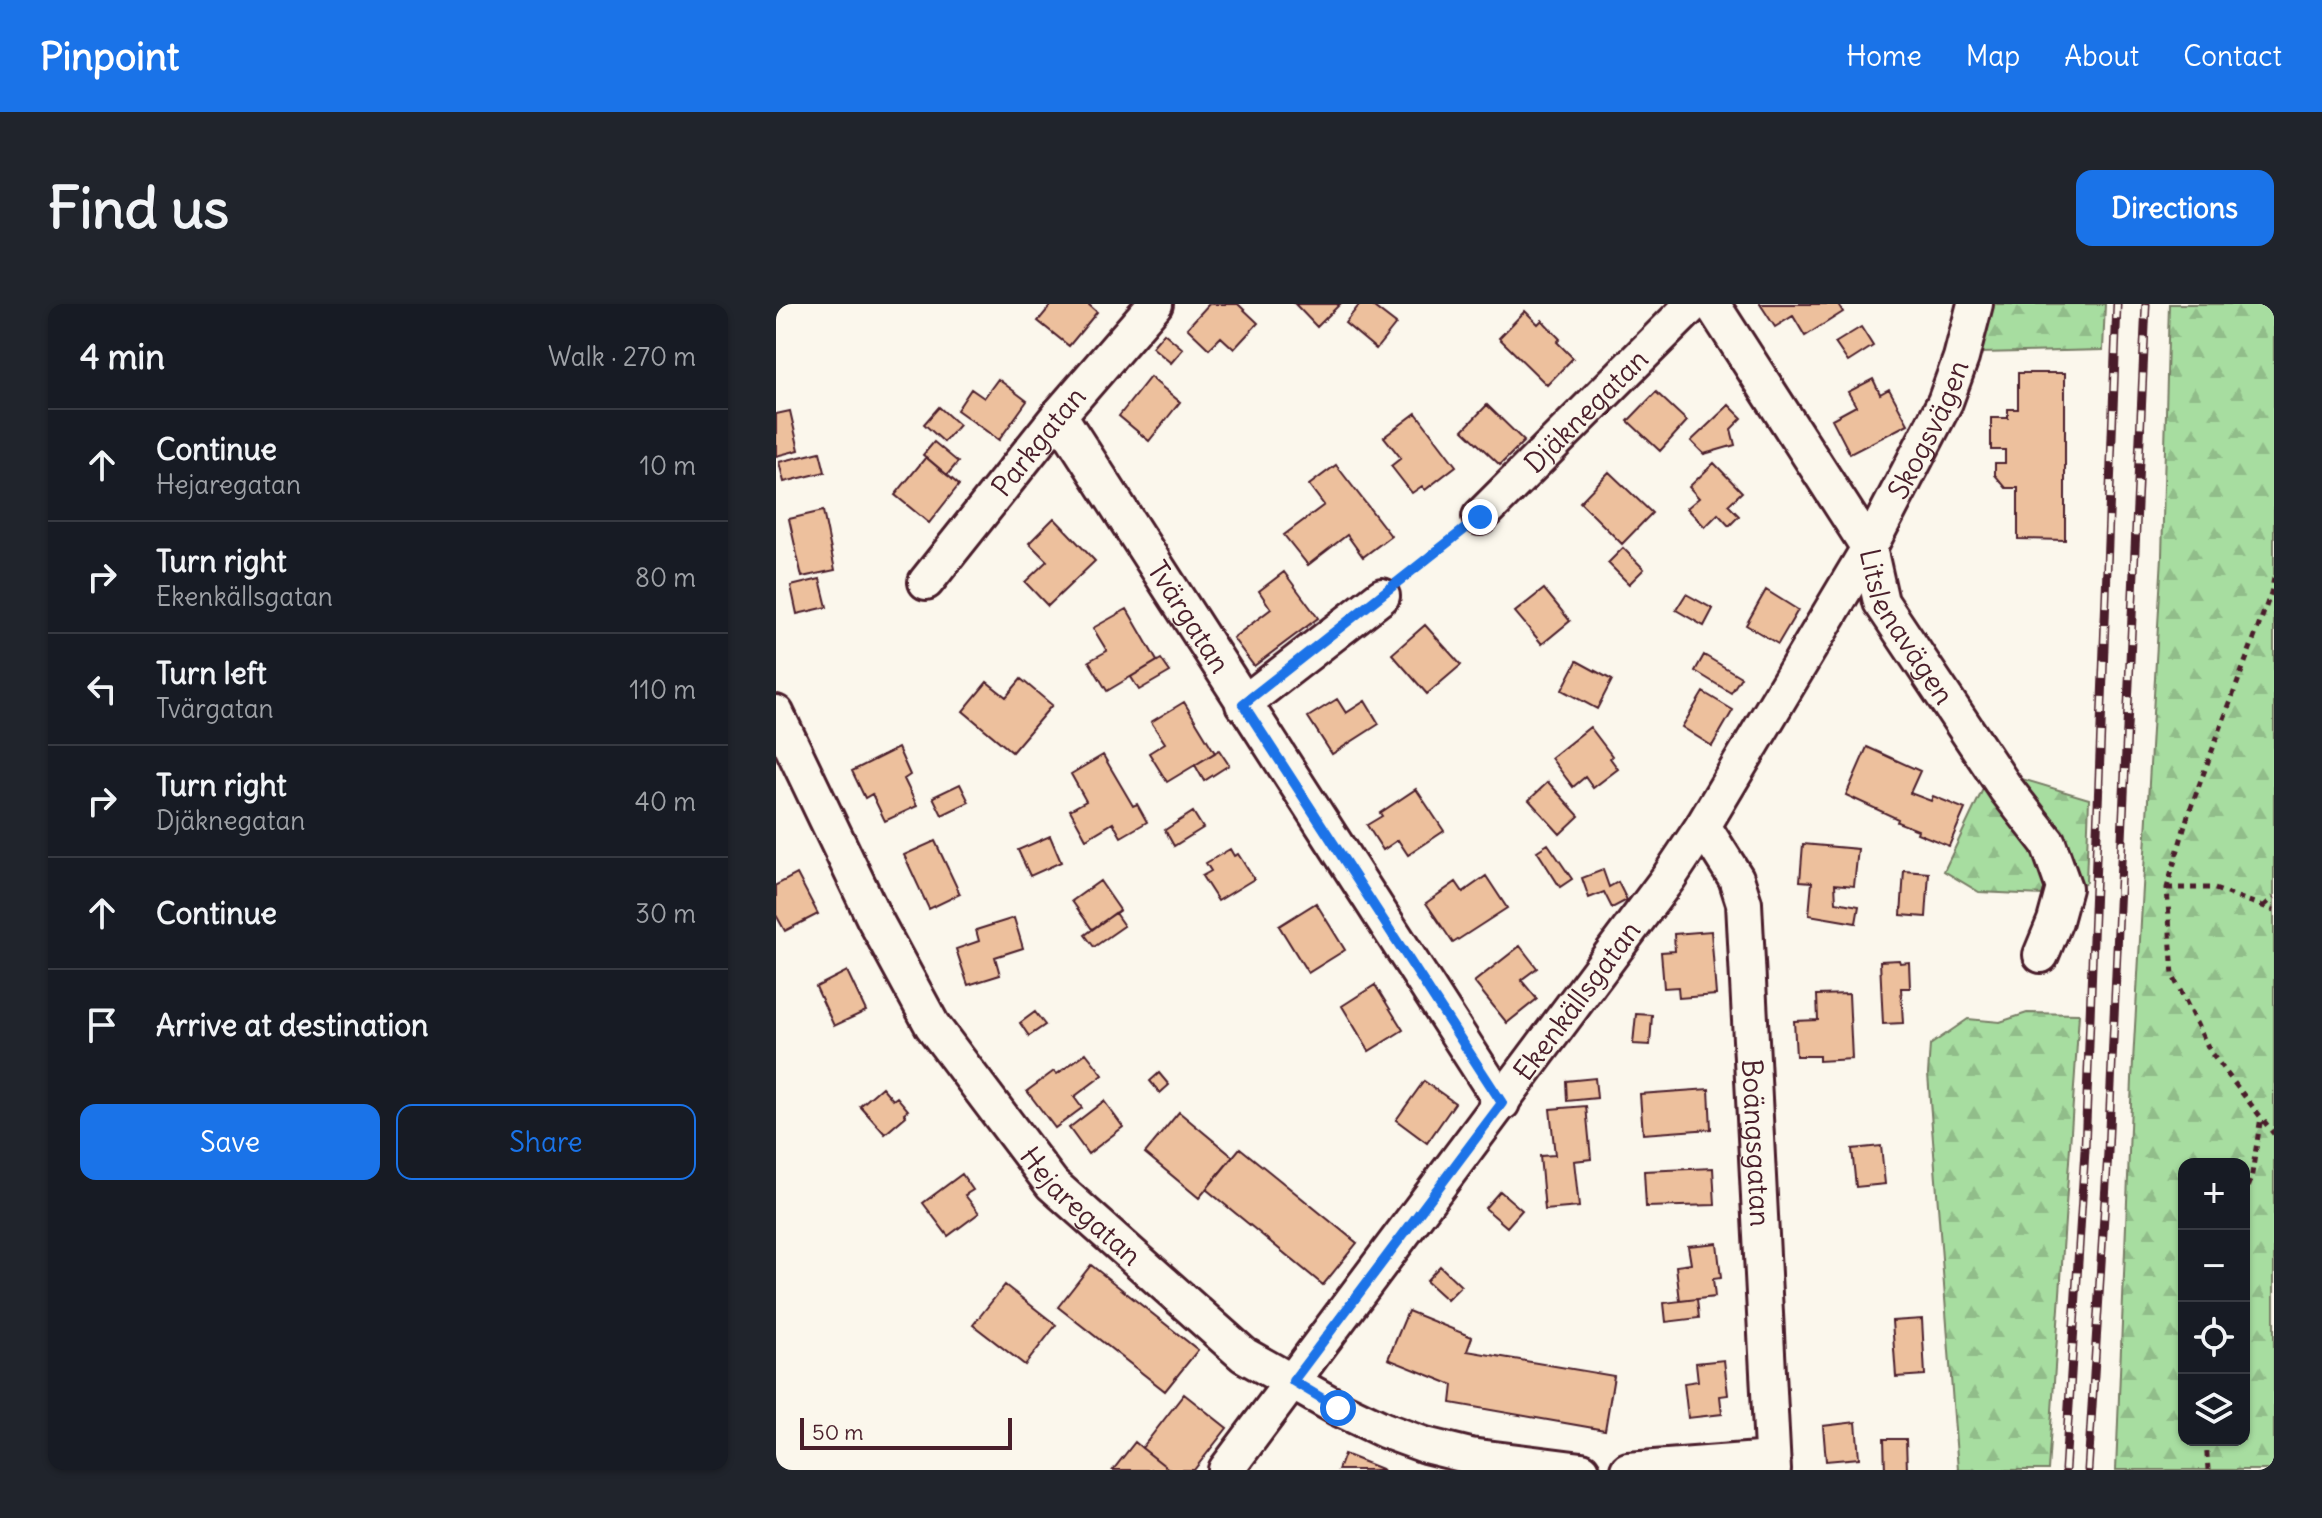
<!DOCTYPE html>
<meta charset="utf-8">
<style>
:root{--surface:#171b24;--page:#20242c;--text:#f1f3f6;--muted:#9ea1a6;--line:#363941;--accent:#1a73e8}
body{margin:0;font-family:Delius,sans-serif;background:var(--page);color:var(--text)}
.controls{position:absolute;right:24px;bottom:24px;display:grid;overflow:hidden;border-radius:16px;box-shadow:0 2px 6px #0004}
.controls button{width:72px;height:72px;display:grid;place-items:center;padding:0;border:0;border-bottom:2px solid var(--line);background:var(--surface);color:var(--text);font:40px sans-serif}
.scale{position:absolute;left:24px;bottom:20px;width:212px;box-sizing:border-box;padding-left:8px;border:4px solid #4a1f2b;border-top:0;font-size:22px;line-height:28px;white-space:nowrap;color:#4a1f2b;-webkit-text-stroke:6px #fbf7ec;paint-order:stroke}
.stop{position:absolute;width:24px;height:24px;margin:-18px;border:6px solid #1a73e8;border-radius:50%;background:#fff}
.stop.end{background:#1a73e8;border-color:#fff;box-shadow:0 2px 8px #0008}
.list{margin:0;padding:0;list-style:none}
h2{display:flex;justify-content:space-between;align-items:center;height:104px;margin:0;padding:0 32px;font-size:34px}
h2 small{font-size:26px;font-weight:400;color:var(--muted)}
.list li{display:grid;grid-template-columns:52px 1fr auto;gap:24px;align-items:center;box-sizing:border-box;height:112px;padding:0 32px;border-top:2px solid var(--line)}
.list b{display:block;font-size:30px;white-space:nowrap}
.list p{margin:0;font-size:26px;white-space:nowrap;color:var(--muted)}
.list em{font-size:26px;font-style:normal;color:var(--muted)}
.actions{display:flex;gap:16px;padding:24px 32px}
.actions a{flex:1;padding:18px 0;border:2px solid var(--accent);border-radius:16px;text-align:center;font-size:28px;color:var(--accent)}
.actions .main{background:var(--accent);color:#fff}
.icon{flex:none;width:44px;height:44px;fill:none;stroke:currentColor;stroke-width:2;stroke-linecap:round;stroke-linejoin:round}
.map{position:relative;flex:none;width:1498px;height:1166px;overflow:hidden;border-radius:16px}
header{display:flex;align-items:center;gap:48px;box-sizing:border-box;height:112px;padding:0 40px;background:var(--accent);color:#fff}
header strong{font-size:38px}
nav{display:flex;gap:44px;margin-inline-start:auto;font-size:28px}
.intro{display:flex;align-items:center;justify-content:space-between;box-sizing:border-box;height:192px;padding:0 48px}
h1{margin:0;font-size:56px}
.button{padding:20px 36px;border-radius:16px;background:var(--accent);color:#fff;font-size:28px;font-weight:700}
main{display:flex;gap:48px;padding:0 48px}
aside{flex:1;background:var(--surface);border-radius:16px;box-shadow:0 2px 6px #0004}
.map>svg:first-child{display:block}
.forest{fill:url(#forest-firs);stroke:#787e66;stroke-width:2;fill-rule:evenodd}
.building{fill:#edc09d;stroke:#4a1f2b;stroke-width:2}
.lines{fill:none;stroke-linecap:round;stroke-linejoin:round}
.street-casing{stroke:#4a1f2b;stroke-width:40}
.path{stroke:#4a1f2b;stroke-width:5;stroke-dasharray:6 6;stroke-linecap:butt}
.street{stroke:#fbf7ec;stroke-width:34}
.rail-casing{stroke:#4a1f2b;stroke-width:9}
.rail{stroke:#fbf7ec;stroke-width:6;stroke-dasharray:18;stroke-linecap:butt}
.route{stroke:#1a73e8;stroke-width:10}
.labels{text-anchor:middle;dominant-baseline:central;stroke-width:6;stroke-linejoin:round;paint-order:stroke}
.street-label{font-size:28px;fill:#4a1f2b;stroke:#fbf7ec}
</style>
<header>
<strong>Pinpoint</strong>
<nav><a>Home</a><a>Map</a><a>About</a><a>Contact</a></nav>
</header>
<div class="intro"><h1>Find us</h1><a class="button">Directions</a></div>
<main>
<aside>
<h2>4 min<small>Walk · 270 m</small></h2>
<ul class="list">
<li><svg class="icon" aria-label="ahead" viewBox="0 0 24 24"><path d="M12 20V5M6 11l6-6 6 6"/></svg><div><b>Continue</b><p>Hejaregatan</p></div><em>10 m</em></li>
<li><svg class="icon" aria-label="right" viewBox="0 0 24 24"><path d="M7 20v-9h11M14 6l5 5-5 5"/></svg><div><b>Turn right</b><p>Ekenkällsgatan</p></div><em>80 m</em></li>
<li><svg class="icon" aria-label="left" viewBox="0 0 24 24"><path d="M17 20v-9H6M10 6l-5 5 5 5"/></svg><div><b>Turn left</b><p>Tvärgatan</p></div><em>110 m</em></li>
<li><svg class="icon" aria-label="right" viewBox="0 0 24 24"><path d="M7 20v-9h11M14 6l5 5-5 5"/></svg><div><b>Turn right</b><p>Djäknegatan</p></div><em>40 m</em></li>
<li><svg class="icon" aria-label="ahead" viewBox="0 0 24 24"><path d="M12 20V5M6 11l6-6 6 6"/></svg><div><b>Continue</b></div><em>30 m</em></li>
<li><svg class="icon" aria-label="arrive" viewBox="0 0 24 24"><path d="M6 21V4h12l-3 4 3 4H6"/></svg><div><b>Arrive at destination</b></div></li>
</ul>
<div class="actions"><a class="main">Save</a><a>Share</a></div>
</aside>
<div class="map">
<svg width="1498" height="1166" viewBox="0 0 1498 1166">
<defs>
<pattern id="forest-firs" width="22" height="20" patternUnits="userSpaceOnUse" patternTransform="scale(2)"><rect width="22" height="20" fill="#a7dda0"/><path d="M5 1l3.5 6h-7zM16 11l3.5 6h-7z" fill="#91bd8a"/></pattern>
</defs>
<rect width="100%" height="100%" fill="#fbf7ec"/>
<filter id="ink" filterUnits="userSpaceOnUse"><feTurbulence type="fractalNoise" baseFrequency=".0125" numOctaves="2"/><feDisplacementMap in="SourceGraphic" scale="16" xChannelSelector="R" yChannelSelector="G"/><feConvolveMatrix kernelMatrix="1 2 1 2 8 2 1 2 1" color-interpolation-filters="sRGB"/></filter>
<g filter="url(#ink)">
<path class="forest" d="M 1216,0 L 1329,0 L 1327,46 L 1205,49 Z
M 1393,0 L 1498,0 L 1498,1166 L 1340,1166 L 1356,775 L 1386,252 ZM 1408,860 L 1468,860 L 1468,1136 L 1408,1136 Z
M 1216,466 L 1313,495 L 1310,578 L 1287,592 L 1203,588 L 1168,567 Z
M 1251,709 L 1303,710 L 1272,1166 L 1182,1166 L 1152,770 L 1154,741 L 1192,715 L 1224,718 Z"/>
<path class="building" d="M 276,0 L 312,0 L 321,8 L 293,42 L 262,17 Z
M 433,0 L 462,0 L 482,19 L 458,45 L 445,33 L 433,45 L 411,24 Z
M 519,0 L 564,0 L 541,23 Z
M 584,0 L 594,0 L 620,20 L 600,45 L 569,19 Z
M 984,0 L 1062,0 L 1067,8 L 1029,32 L 1017,12 L 999,23 Z
M 749,7 L 762,20 L 766,16 L 784,35 L 781,38 L 797,54 L 771,81 L 723,34 Z
M 1085,23 L 1097,42 L 1072,58 L 1059,39 Z
M 388,29 L 407,45 L 395,59 L 376,43 Z
M 1242,69 L 1289,69 L 1289,236 L 1242,235 L 1242,184 L 1230,184 L 1219,171 L 1219,159 L 1229,159 L 1229,146 L 1215,146 L 1215,114 L 1232,114 L 1232,105 L 1242,105 Z
M 374,73 L 404,98 L 373,137 L 343,112 Z
M 222,75 L 251,97 L 223,136 L 181,106 L 195,85 L 208,94 Z
M 1097,75 L 1104,90 L 1113,85 L 1132,120 L 1074,150 L 1056,115 L 1080,102 L 1072,88 Z
M 880,88 L 911,117 L 884,147 L 852,117 Z
M 711,101 L 748,137 L 724,161 L 687,126 Z
M 953,101 L 966,114 L 955,125 L 959,141 L 928,150 L 915,137 Z
M 163,103 L 183,121 L 168,138 L 148,120 Z
M 14,107 L 23,146 L 0,152 L 0,110 Z
M 640,109 L 680,162 L 649,186 L 646,182 L 636,189 L 615,162 L 625,154 L 608,133 Z
M 158,138 L 182,158 L 171,171 L 147,151 Z
M 44,148 L 49,168 L 8,178 L 3,158 Z
M 150,153 L 183,181 L 153,219 L 119,191 Z
M 938,159 L 966,188 L 952,201 L 963,212 L 953,222 L 942,210 L 929,223 L 911,204 L 923,194 L 913,183 Z
M 560,161 L 615,232 L 587,253 L 571,231 L 532,261 L 508,231 L 548,201 L 533,181 Z
M 833,168 L 876,209 L 846,240 L 804,198 Z
M 47,207 L 59,266 L 26,273 L 13,215 Z
M 278,214 L 319,257 L 272,302 L 249,278 L 271,257 L 253,239 Z
M 847,244 L 868,265 L 853,280 L 832,259 Z
M 508,268 L 542,314 L 478,362 L 457,334 L 495,305 L 483,287 Z
M 44,275 L 51,303 L 21,310 L 15,282 Z
M 768,285 L 794,317 L 766,340 L 739,308 Z
M 990,286 L 1022,306 L 1002,340 L 970,321 Z
M 910,290 L 937,305 L 928,322 L 900,306 Z
M 351,305 L 381,357 L 331,387 L 313,357 L 331,347 L 317,324 Z
M 649,321 L 685,361 L 651,390 L 616,350 Z
M 928,351 L 965,373 L 955,389 L 919,367 Z
M 385,355 L 394,368 L 363,386 L 355,373 Z
M 801,357 L 836,376 L 821,405 L 786,386 Z
M 245,375 L 276,401 L 236,448 L 187,407 L 211,378 L 230,393 Z
M 927,388 L 957,406 L 936,442 L 906,423 Z
M 561,395 L 570,409 L 589,397 L 603,420 L 556,450 L 532,413 Z
M 408,398 L 439,449 L 391,478 L 373,449 L 389,439 L 375,418 Z
M 814,423 L 836,452 L 834,454 L 842,465 L 817,484 L 809,473 L 797,483 L 775,454 Z
M 1091,443 L 1144,467 L 1134,489 L 1155,497 L 1157,492 L 1189,505 L 1173,542 L 1141,529 L 1142,526 L 1121,518 L 1122,515 L 1070,491 Z
M 122,444 L 134,471 L 128,475 L 141,502 L 109,517 L 96,490 L 89,494 L 76,467 Z
M 443,446 L 453,461 L 428,477 L 419,461 Z
M 327,451 L 357,502 L 361,500 L 371,518 L 345,533 L 337,519 L 310,535 L 294,506 L 310,497 L 295,470 Z
M 772,478 L 803,512 L 784,530 L 753,496 Z
M 184,480 L 193,498 L 166,511 L 157,493 Z
M 640,485 L 668,527 L 632,551 L 622,536 L 607,546 L 591,521 L 606,512 L 604,509 Z
M 417,508 L 427,524 L 398,542 L 389,526 Z
M 274,532 L 285,558 L 254,572 L 242,546 Z
M 159,537 L 184,590 L 153,605 L 128,551 Z
M 772,540 L 796,575 L 784,583 L 761,547 Z
M 1027,540 L 1082,545 L 1078,582 L 1059,580 L 1060,598 L 1083,602 L 1080,619 L 1033,611 L 1036,578 L 1024,577 Z
M 454,545 L 458,552 L 462,550 L 478,575 L 442,597 L 426,572 L 435,567 L 430,559 Z
M 827,566 L 833,583 L 842,578 L 851,596 L 836,604 L 828,588 L 813,594 L 806,574 Z
M 1128,567 L 1153,569 L 1150,613 L 1125,611 Z
M 21,570 L 42,610 L 9,627 L 0,611 L 0,581 Z
M 710,572 L 731,604 L 677,639 L 650,599 L 680,578 L 687,588 Z
M 324,577 L 344,606 L 316,625 L 296,597 Z
M 540,599 L 569,646 L 532,669 L 503,622 Z
M 339,609 L 348,622 L 318,643 L 309,631 Z
M 238,614 L 247,644 L 219,653 L 224,671 L 192,681 L 180,645 L 203,637 L 200,626 Z
M 935,627 L 940,691 L 903,694 L 902,683 L 888,684 L 885,648 L 899,647 L 898,630 Z
M 744,642 L 761,664 L 745,676 L 761,695 L 731,719 L 698,678 Z
M 1123,656 L 1124,659 L 1133,658 L 1134,684 L 1125,684 L 1127,719 L 1107,720 L 1104,657 Z
M 71,667 L 90,707 L 58,722 L 40,683 Z
M 599,681 L 627,726 L 593,747 L 566,702 Z
M 1073,690 L 1076,755 L 1043,757 L 1043,752 L 1020,752 L 1018,717 L 1042,716 L 1041,691 Z
M 259,708 L 269,721 L 253,732 L 244,719 Z
M 860,710 L 876,711 L 874,741 L 857,740 Z
M 310,749 L 327,771 L 298,793 L 306,804 L 279,824 L 251,787 L 278,767 L 281,770 Z
M 383,769 L 393,781 L 384,789 L 374,777 Z
M 819,774 L 821,794 L 791,797 L 790,777 Z
M 648,777 L 679,799 L 651,839 L 620,816 Z
M 106,783 L 117,796 L 121,793 L 132,806 L 128,809 L 130,812 L 109,830 L 84,802 Z
M 933,785 L 935,825 L 867,830 L 864,790 Z
M 328,797 L 347,823 L 312,850 L 293,824 Z
M 810,802 L 815,855 L 798,857 L 803,903 L 769,906 L 764,852 L 779,851 L 774,805 Z
M 403,808 L 457,853 L 423,894 L 369,849 Z
M 1105,842 L 1109,880 L 1080,883 L 1076,845 Z
M 464,844 L 581,939 L 547,981 L 430,885 Z
M 937,864 L 939,901 L 870,903 L 868,867 Z
M 186,870 L 197,886 L 189,891 L 203,909 L 172,932 L 147,899 Z
M 724,887 L 746,906 L 731,923 L 709,904 Z
M 941,939 L 945,974 L 937,975 L 939,993 L 904,997 L 900,962 L 915,960 L 912,942 Z
M 315,961 L 422,1046 L 389,1087 L 282,1003 Z
M 664,962 L 685,982 L 671,996 L 650,977 Z
M 229,981 L 280,1021 L 249,1061 L 197,1021 Z
M 921,995 L 923,1014 L 890,1018 L 888,999 Z
M 632,1007 L 696,1033 L 691,1047 L 838,1072 L 829,1126 L 675,1099 L 677,1081 L 612,1055 Z
M 1146,1015 L 1149,1071 L 1120,1073 L 1116,1017 Z
M 948,1056 L 952,1091 L 944,1092 L 946,1110 L 912,1114 L 908,1079 L 922,1077 L 920,1059 Z
M 408,1090 L 451,1124 L 418,1166 L 394,1166 L 366,1144 Z
M 1080,1118 L 1083,1154 L 1050,1157 L 1047,1122 Z
M 1108,1135 L 1130,1135 L 1131,1166 L 1109,1166 Z
M 359,1138 L 366,1144 L 394,1166 L 337,1166 Z
M 568,1150 L 608,1166 L 562,1166 Z"/>
<g class="lines">
<defs>
<g id="street">
<path id="s1" d="M 936,0 L 1093,244 L 1105,298 L 1230,485 L 1272,539 L 1288,584 L 1279,617 L 1265,651"/>
<path id="s2" d="M 283,111 L 726,799"/>
<path id="s3" d="M 704,213 L 917,0"/>
<path id="s4" d="M 150,278 L 283,111 L 379,0"/>
<path d="M 467,400 L 606,292"/>
<path id="s5" d="M 0,409 L 98,614 L 156,721 L 276,880 L 468,1051 L 562,1104 L 608,1126 L 649,1141 L 694,1152 L 806,1166"/>
<path id="s6" d="M 927,522 L 960,574 L 968,599 L 997,1166"/>
<path id="s7" d="M 450,1166 L 893,573 L 927,522 L 1093,244 L 1169,98 L 1185,54 L 1199,0"/>
<path d="M 852,1166 L 996,1155"/>
</g>
</defs>
<use href="#street" class="street-casing"/>
<path class="path" d="M 629,274 L 683,230
M 1498,274 L 1495,289 L 1412,511 L 1391,584 L 1397,672 L 1435,749 L 1498,830
M 1391,584 L 1436,584 L 1498,606
M 1488,602 L 1498,593
M 1468,894 L 1475,876 L 1485,813
M 1430,1136 L 1432,1166"/>
<use href="#street" class="street"/>
<defs>
<path id="rail" d="M 1289,1166 L 1309,846 L 1341,0
M 1312,1166 L 1332,848 L 1370,0"/>
</defs>
<use href="#rail" class="rail-casing"/>
<use href="#rail" class="rail"/>
</g>
</g>
<g class="lines" filter="url(#ink)">
<path class="route" d="M 562,1104 L 517,1077 L 726,799 L 467,400 L 704,213"/>
</g>
<g class="labels">
<g class="street-label">
<text stroke="none"><textPath href="#s3" startOffset="150">Djäknegatan</textPath></text>
<text stroke="none"><textPath href="#s7" startOffset="1258">Skogsvägen</textPath></text>
<text stroke="none"><textPath href="#s4" startOffset="180">Parkgatan</textPath></text>
<text stroke="none"><textPath href="#s2" startOffset="240">Tvärgatan</textPath></text>
<text stroke="none"><textPath href="#s1" startOffset="378">Litslenavägen</textPath></text>
<text stroke="none"><textPath href="#s7" startOffset="586">Ekenkällsgatan</textPath></text>
<text stroke="none"><textPath href="#s6" startOffset="328">Boängsgatan</textPath></text>
<text stroke="none"><textPath href="#s5" startOffset="584">Hejaregatan</textPath></text>
</g>
</g>
</svg>
<div class="controls">
<button>+</button>
<button>−</button>
<button><svg class="icon" aria-label="locate" viewBox="0 0 24 24"><circle cx="12" cy="12" r="6"/><path d="M12 2v4M12 18v4M2 12h4M18 12h4"/></svg></button>
<button><svg class="icon" aria-label="layers" viewBox="0 0 24 24"><path d="M12 4l9 5-9 5-9-5zM3 14l9 5 9-5"/></svg></button>
</div>
<div class="scale">50 m</div>
<div class="stop" style="left:562px;top:1104px"></div>
<div class="stop end" style="left:704px;top:213px"></div>
</div>
</main>
